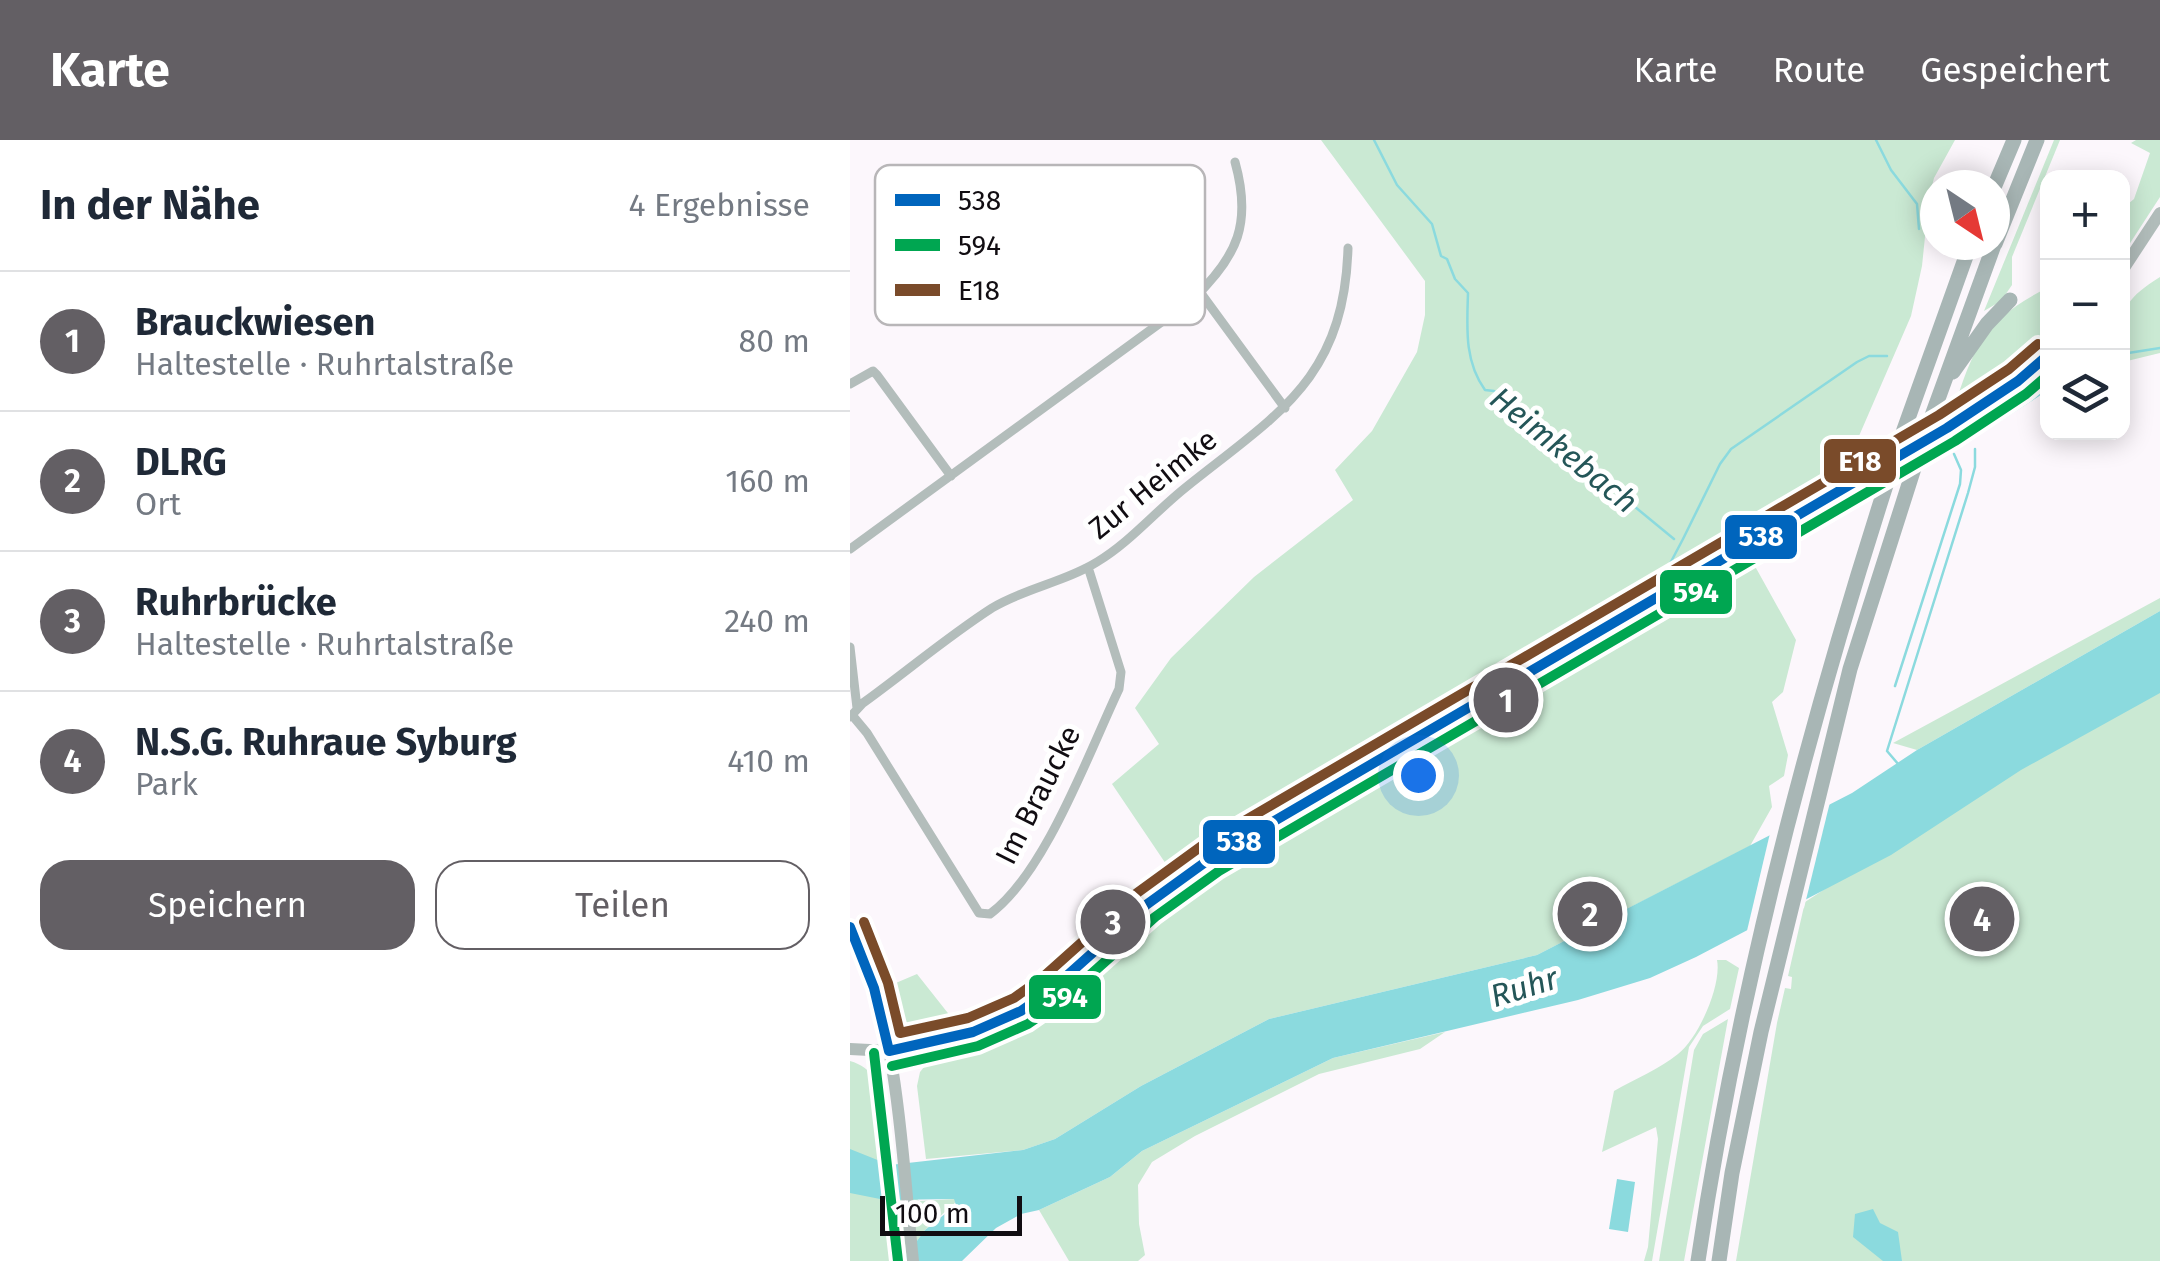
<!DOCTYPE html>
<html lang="de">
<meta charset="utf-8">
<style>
:root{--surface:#fff;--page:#f6f6f7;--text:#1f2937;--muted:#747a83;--line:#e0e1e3;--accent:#635f64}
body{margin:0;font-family:"Fira Sans",sans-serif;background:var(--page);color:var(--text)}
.controls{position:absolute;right:30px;top:30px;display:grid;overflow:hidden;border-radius:20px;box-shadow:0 5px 25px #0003}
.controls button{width:90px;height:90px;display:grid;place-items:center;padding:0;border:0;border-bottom:2px solid var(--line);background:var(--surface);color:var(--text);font:50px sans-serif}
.compass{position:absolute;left:1070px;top:30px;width:90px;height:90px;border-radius:50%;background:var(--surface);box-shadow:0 5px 25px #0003;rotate:145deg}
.scale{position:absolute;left:30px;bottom:25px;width:142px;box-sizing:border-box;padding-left:10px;border:5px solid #110d12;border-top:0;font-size:28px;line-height:35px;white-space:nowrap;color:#110d12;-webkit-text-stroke:8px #fff;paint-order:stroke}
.you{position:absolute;left:568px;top:635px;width:35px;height:35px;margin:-25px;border:8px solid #fff;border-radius:50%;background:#1a73e8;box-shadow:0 0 0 15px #1a73e833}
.badge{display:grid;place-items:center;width:65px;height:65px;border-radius:50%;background:var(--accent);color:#fff;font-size:32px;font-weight:700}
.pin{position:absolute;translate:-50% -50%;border:5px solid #fff;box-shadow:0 2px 10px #0006}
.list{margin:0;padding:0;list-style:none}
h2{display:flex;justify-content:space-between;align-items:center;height:130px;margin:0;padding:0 40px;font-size:42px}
h2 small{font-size:32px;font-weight:400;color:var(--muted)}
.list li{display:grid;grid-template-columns:65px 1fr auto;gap:30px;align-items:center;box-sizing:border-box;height:140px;padding:0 40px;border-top:2px solid var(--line)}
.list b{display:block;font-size:38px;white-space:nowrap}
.list p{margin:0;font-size:32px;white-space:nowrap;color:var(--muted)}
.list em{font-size:32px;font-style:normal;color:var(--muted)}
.actions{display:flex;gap:20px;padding:30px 40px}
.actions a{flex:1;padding:22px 0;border:2px solid var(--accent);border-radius:30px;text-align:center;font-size:35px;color:var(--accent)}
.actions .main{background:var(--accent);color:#fff}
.icon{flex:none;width:55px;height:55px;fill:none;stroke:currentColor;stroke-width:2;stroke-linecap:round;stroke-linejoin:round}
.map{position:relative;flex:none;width:1310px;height:1121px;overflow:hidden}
header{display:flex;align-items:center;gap:60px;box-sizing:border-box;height:140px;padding:0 50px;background:var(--accent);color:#fff}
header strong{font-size:48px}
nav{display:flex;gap:55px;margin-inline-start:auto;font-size:35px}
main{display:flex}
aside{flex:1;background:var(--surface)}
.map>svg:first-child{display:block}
.green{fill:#cae9d3}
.water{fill:#8bdade}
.pier{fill:#fcf7fc}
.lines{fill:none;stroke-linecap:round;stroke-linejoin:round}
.stream{stroke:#8bdade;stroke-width:2.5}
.street{stroke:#b3bdbb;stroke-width:9}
.secondary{stroke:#b1bcba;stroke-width:12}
.highway{stroke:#a8b6b5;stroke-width:15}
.highway-bridge{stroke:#a8b6b5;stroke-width:15}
.bus-1-casing{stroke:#fff;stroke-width:18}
.bus-2-casing{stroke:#fff;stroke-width:18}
.bus-3-casing{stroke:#fff;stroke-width:18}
.bus-1{stroke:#0065bd;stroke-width:10}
.bus-2{stroke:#00a651;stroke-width:10}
.bus-3{stroke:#7a4b2a;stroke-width:10}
.labels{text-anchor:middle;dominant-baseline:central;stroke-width:10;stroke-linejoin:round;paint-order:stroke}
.street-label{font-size:30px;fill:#110d12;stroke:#fff}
.water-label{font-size:32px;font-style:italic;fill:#245658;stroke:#fff}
.key{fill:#fff;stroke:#b8b6b8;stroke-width:2.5}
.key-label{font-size:28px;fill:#110d12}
.line-badge{stroke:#fff;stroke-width:4}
.badge-label{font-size:28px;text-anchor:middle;font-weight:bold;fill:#fff}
</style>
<header>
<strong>Karte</strong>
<nav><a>Karte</a><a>Route</a><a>Gespeichert</a></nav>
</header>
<main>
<aside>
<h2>In der Nähe<small>4 Ergebnisse</small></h2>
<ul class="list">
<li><span class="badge">1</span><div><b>Brauckwiesen</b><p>Haltestelle · Ruhrtalstraße</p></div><em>80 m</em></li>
<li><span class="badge">2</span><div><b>DLRG</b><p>Ort</p></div><em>160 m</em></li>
<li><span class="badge">3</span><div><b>Ruhrbrücke</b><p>Haltestelle · Ruhrtalstraße</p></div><em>240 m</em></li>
<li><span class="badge">4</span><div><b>N.S.G. Ruhraue Syburg</b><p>Park</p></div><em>410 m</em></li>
</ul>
<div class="actions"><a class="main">Speichern</a><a>Teilen</a></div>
</aside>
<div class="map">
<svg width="1310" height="1121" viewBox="0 0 1310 1121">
<rect width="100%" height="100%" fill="#fcf7fc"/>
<path class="green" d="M 471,0 L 1105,0 L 1084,38 L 1079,58 L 1072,126 L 1061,176 L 1009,296 L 1005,311 L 1006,331 L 814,443 L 809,433 L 597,561 L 367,694 L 318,727 L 262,644 L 309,604 L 285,568 L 321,518 L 404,437 L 503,360 L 485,330 L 522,291 L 567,212 L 575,175 L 575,141 Z
M 1204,0 L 1210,0 L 1162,117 L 1162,145 L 1151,161 L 1134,171 Z
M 1286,0 L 1310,0 L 1310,57 L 1273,114 L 1273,68 L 1284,59 L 1300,13 L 1281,3 Z
M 1310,137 L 1310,213 L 1273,222 C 1272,173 1266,165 1310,137 Z
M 1197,148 L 1197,203 L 1156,237 L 1149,240 L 1146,233 L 1132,239 L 1132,251 L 1104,268 C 1124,205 1136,179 1197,148 Z
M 901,419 L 946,500 L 933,552 L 922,562 L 938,615 L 934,636 L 919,646 L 922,667 L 900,706 L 687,815 L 419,879 L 291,946 L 205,999 L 173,1010 L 76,1019 L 67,946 L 70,932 L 79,921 L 151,895 L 193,871 L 200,881 L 260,821 L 366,734 Z
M 1310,458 L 1310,471 L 1067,610 L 1043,603 Z
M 1310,531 L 1310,1121 L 886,1121 L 927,883 L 935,848 L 941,849 L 942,837 L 938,836 L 955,762 Z
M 867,820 L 876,820 L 889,828 L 880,869 L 853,886 L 839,907 L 802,1121 L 794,1121 L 798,1107 L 808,999 L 806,987 L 752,1012 L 764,951 C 785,939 809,929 828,914 C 848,899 872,845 867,820 Z
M 67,834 L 101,877 L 125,871 L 119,883 L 77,896 L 54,889 L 34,848 Z
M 878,879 L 834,1121 L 809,1121 L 844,910 L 853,894 Z
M 595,892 L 570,909 L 469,934 L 345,996 L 302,1022 L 288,1045 L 289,1084 L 295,1115 L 288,1121 L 219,1121 L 189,1070 L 260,1037 L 292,1011 L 483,918 Z
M 0,921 C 46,934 28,990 40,1024 C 45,1037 60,1050 69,1061 L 105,1059 L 107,1061 L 75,1090 L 52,1121 L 0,1121 Z"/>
<path class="water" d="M 1310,471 L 1310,553 L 1171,630 L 1041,715 L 846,817 L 800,838 L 728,860 L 483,918 L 292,1011 L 260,1037 L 189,1070 L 171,1074 L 146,1088 L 112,1121 L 52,1121 L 75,1090 L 106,1065 L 104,1059 L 35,1060 L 0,1053 L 0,1009 L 40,1025 L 173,1010 L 205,999 L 291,946 L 419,879 L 687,815 L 1002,653 L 1067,610 Z
M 767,1039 L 785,1042 L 778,1092 L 759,1089 Z
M 1023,1069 L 1030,1083 L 1048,1092 L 1052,1121 L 1033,1121 L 1003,1097 L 1005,1074 Z"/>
<path class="pier" d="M 981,658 L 954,768 L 896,795 L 921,689 Z"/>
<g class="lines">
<path class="stream" d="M 524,0 L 547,45 L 582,84 L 591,116 L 597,119 L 605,139 L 618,153 C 617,187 614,221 635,250 L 644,251 L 824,399
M 1026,0 L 1041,30 L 1067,64 L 1069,89
M 1272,214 L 1310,208
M 1128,294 L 1198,249
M 833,399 L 870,324 L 881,309 L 1007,222 L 1019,216 L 1037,216
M 1045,546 L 1110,344 L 1111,330 L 1104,314
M 1049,625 L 1037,611 L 1118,353 L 1125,327 L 1125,309
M 326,721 L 584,564 L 803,441 L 815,433 L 833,399"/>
<path class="street" d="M 350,152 L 435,268
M 0,244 L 23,231 L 27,235 L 101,336
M 0,409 L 343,159 C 388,116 402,83 385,22
M 0,507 L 7,568
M 2,575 L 17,593 L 129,773 L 140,774 C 195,734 239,612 269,549 L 271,532 L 238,427
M 0,577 L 13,563 C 56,532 97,497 142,468 C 175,448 215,442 247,422 C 279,403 305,372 335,348 C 427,274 494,240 498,108"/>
<path class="secondary" d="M 1272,131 L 1310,73
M 0,787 C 50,890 51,1009 63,1121
M 0,909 L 39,911 L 66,906 L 123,892 L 163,876 L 201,850 L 296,765 L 361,718 L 1097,288 L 1168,241 L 1198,215"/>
<path class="highway" d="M 1145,45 L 1164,0
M 1145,104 L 1187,0
M 1103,232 L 1137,184 L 1160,160
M 1080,281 L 1144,105
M 1051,298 L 1120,105
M 848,1121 C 887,856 956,594 1038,339
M 869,1121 L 882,1033 L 911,892 L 1000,529 L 1066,322"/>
<path class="highway-bridge" d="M 1066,322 L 1080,281
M 1038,339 L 1051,298"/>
<defs>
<path id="bus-1" d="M 0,787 L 24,848 L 39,911
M 39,911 L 123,892 L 171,871 L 201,850 L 296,765 L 361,718 L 1097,288 L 1168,241 L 1198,215"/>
<path id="bus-2" d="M 24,913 L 48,1121
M 42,926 L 128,906 L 178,884 L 211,861 L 305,777 L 369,731 L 1105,301 L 1176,254 L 1198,235"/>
<path id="bus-3" d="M 14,782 L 38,843 L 50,893 L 118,878 L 164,858 L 192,838 L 287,753 L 353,705 L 1089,275 L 1159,229 L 1188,204"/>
</defs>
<use href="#bus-1" class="bus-1-casing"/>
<use href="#bus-2" class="bus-2-casing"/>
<use href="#bus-3" class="bus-3-casing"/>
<use href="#bus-1" class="bus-1"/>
<use href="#bus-2" class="bus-2"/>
<use href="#bus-3" class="bus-3"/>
</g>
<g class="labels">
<g class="street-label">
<text transform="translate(303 344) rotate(-39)">Zur Heimke</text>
<text transform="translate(188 655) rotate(-63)">Im Braucke</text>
</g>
<g class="water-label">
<text transform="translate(714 310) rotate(39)">Heimkebach</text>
<text transform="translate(674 847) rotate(-17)">Ruhr</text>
</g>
</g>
<rect x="25" y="25" width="330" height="160" rx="15" class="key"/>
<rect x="45" y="54" width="45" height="12" fill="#0065bd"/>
<rect x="45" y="99" width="45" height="12" fill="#00a651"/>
<rect x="45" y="144" width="45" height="12" fill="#7a4b2a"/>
<g class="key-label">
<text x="108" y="70">538</text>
<text x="108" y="115">594</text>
<text x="108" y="160">E18</text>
</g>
<g class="line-badge">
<rect x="972" y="297" width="76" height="48" rx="10" fill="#7a4b2a"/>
<rect x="873" y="373" width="76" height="48" rx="10" fill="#0065bd"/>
<rect x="808" y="428" width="76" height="48" rx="10" fill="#00a651"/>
<rect x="351" y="678" width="76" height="48" rx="10" fill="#0065bd"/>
<rect x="177" y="833" width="76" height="48" rx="10" fill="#00a651"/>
</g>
<g class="badge-label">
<text x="1010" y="331">E18</text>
<text x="911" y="406">538</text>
<text x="846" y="462">594</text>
<text x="389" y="711">538</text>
<text x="215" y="867">594</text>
</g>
</svg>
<div class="controls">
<button>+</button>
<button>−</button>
<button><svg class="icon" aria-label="layers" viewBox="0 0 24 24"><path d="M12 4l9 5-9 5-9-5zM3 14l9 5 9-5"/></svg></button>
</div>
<svg class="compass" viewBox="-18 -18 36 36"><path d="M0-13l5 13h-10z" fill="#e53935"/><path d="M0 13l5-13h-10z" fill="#747a83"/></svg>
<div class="scale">100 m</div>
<div class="you"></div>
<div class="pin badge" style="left:656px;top:560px">1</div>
<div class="pin badge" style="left:740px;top:774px">2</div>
<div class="pin badge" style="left:263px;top:782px">3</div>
<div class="pin badge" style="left:1132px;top:779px">4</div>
</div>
</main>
